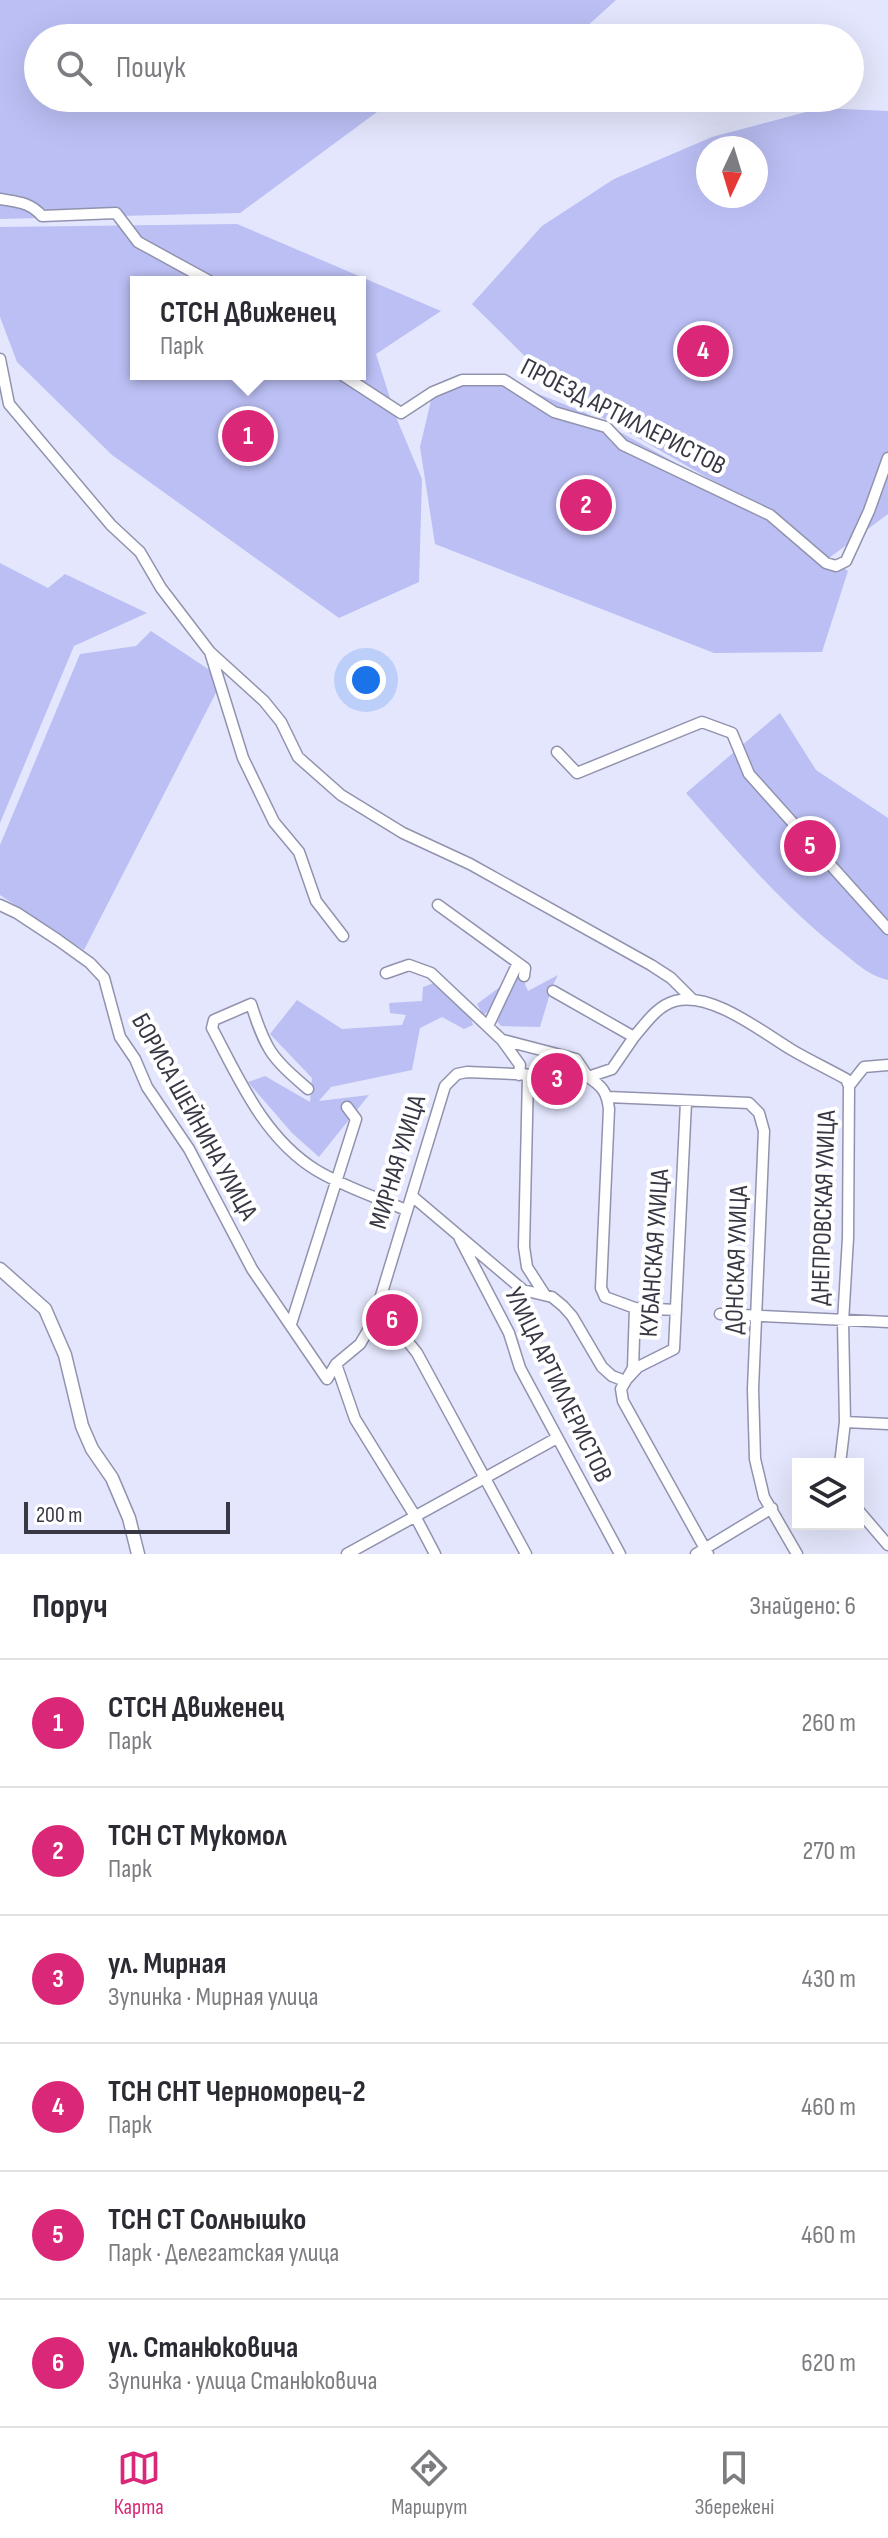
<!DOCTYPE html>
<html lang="uk">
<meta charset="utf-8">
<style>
:root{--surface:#fff;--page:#f7f7f7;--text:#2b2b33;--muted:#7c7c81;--line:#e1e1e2;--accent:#db2777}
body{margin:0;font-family:"Sofia Sans Condensed",sans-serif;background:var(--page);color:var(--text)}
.controls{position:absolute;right:24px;bottom:24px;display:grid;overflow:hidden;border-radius:0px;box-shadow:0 8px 32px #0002}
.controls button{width:72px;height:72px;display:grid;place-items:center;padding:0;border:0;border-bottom:2px solid var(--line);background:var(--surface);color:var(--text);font:40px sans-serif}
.compass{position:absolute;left:696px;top:136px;width:72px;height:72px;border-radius:50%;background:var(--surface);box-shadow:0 8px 32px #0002;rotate:184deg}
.scale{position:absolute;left:24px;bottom:20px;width:206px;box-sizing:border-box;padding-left:8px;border:4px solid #373844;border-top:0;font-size:22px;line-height:28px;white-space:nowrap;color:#373844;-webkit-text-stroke:6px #fff;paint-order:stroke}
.you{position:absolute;left:366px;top:680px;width:28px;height:28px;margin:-20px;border:6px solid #fff;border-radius:50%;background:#1a73e8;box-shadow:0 0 0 12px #1a73e833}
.badge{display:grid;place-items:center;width:52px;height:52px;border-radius:50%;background:var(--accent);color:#fff;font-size:26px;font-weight:700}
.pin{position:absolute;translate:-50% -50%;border:4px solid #fff;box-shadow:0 2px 8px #0006}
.popup{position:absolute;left:130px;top:276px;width:236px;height:104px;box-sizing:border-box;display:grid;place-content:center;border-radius:0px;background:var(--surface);filter:drop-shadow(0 2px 6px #0005);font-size:26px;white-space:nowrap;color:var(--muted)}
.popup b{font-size:30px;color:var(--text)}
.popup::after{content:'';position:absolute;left:50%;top:100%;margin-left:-16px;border:16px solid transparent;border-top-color:var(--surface)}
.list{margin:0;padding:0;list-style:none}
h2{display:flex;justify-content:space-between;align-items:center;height:104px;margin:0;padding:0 32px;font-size:34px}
h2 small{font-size:26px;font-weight:400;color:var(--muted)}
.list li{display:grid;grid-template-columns:52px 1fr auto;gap:24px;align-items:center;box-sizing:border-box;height:128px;padding:0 32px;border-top:2px solid var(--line)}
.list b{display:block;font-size:30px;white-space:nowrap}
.list p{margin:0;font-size:26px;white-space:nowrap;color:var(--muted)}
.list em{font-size:26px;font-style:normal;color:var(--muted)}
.icon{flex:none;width:44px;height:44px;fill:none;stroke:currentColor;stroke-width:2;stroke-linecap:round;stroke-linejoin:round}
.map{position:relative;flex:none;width:888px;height:1554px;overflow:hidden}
.search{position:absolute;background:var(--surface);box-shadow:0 8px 32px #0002;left:24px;right:24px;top:24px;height:88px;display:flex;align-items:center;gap:20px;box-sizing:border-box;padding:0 28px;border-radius:44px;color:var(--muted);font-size:30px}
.sheet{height:872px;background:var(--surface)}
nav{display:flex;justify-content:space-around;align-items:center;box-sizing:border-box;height:112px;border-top:2px solid var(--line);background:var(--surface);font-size:22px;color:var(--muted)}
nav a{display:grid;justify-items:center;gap:4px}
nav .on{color:var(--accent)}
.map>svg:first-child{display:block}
.green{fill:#bbbff4;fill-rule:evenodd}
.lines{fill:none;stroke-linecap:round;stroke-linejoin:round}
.minor-casing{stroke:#9193ae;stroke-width:13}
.major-casing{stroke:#9193ae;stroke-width:15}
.minor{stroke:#fff;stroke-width:10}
.major{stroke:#fff;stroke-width:12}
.labels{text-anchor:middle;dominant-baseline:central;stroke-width:8;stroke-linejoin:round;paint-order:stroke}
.street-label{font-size:26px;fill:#373844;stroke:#fff}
</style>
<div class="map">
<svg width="888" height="1554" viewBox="0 0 888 1554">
<rect width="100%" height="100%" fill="#e4e6fd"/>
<path class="green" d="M 0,0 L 616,0 L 574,38 L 38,38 L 38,98 L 396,98 L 240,213 L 0,219 Z
M 821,108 L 888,111 L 888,514 L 829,558 L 848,571 L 822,652 L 714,653 L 435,544 L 420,447 L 433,392 L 493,376 L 584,412 L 674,462 L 807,545 L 724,487 L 566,397 L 472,304 L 542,226 L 614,179 L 712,137 ZM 708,148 L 756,148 L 756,196 L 708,196 Z
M 237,224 L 441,311 L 376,354 L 396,417 L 422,479 L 419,582 L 339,618 L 112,455 L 17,362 L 0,317 L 0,227 ZM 136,282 L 360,282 L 360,374 L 136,374 Z
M 0,563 L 48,588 L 65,574 L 147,613 L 74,646 L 0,823 Z
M 151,631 L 223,679 L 84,950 L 0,895 L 0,845 L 80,654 L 136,646 Z
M 780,713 L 816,770 L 888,818 L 888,980 C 869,976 856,963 841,951 C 783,906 735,849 686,793 Z
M 520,972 L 528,991 L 558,975 L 552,987 L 540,1027 L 501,1026 L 489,1011 L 483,1015 L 477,1004 Z
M 437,982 L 470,1016 L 473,1025 L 464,1029 L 442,1017 L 420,1028 L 412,1070 L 331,1087 L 319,1101 L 369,1095 L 319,1157 L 292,1133 L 248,1082 L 265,1076 L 310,1102 L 312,1078 L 270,1034 L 297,1000 L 342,1029 L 402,1025 L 406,1015 L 390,1013 L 389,1003 L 422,1001 L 423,987 Z"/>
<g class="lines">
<defs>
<path id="minor" d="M 0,199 C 17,202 30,202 42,216 L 116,213 L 138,242 L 211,282
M 0,359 L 9,404 L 111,525 L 140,552 L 161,588 L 210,652 L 264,701 L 281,722 L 298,757 L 341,795 L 403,833 L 470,864 L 651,965 L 671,978 L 692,999
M 341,374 L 401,413 L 433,392 L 462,380 L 504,380 L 554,412 L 606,427 L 623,445 L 770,515 L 826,563 L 836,566 L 846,561 L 869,511 L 888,458
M 211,655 L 243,758 L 274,822 L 299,852 L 316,901 L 343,936
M 557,752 L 577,773 L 702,722 L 732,733 L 749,774 L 888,929
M 0,905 L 17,913 L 58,940 L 90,963 L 104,978 L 120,1037 L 135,1059 L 147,1087 L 189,1149 L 252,1269 L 327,1379 L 336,1364 L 360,1344 L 373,1322 L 445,1086 L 457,1074 L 467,1072 L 588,1077
M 438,905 L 525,968 L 524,976
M 386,973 L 409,965 L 431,973 L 502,1040 L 520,1065 L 519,1075
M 553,991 L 634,1037 L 612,1069 L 588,1077 C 602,1086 607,1092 609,1109 L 601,1288 L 605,1297 L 635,1308 L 633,1368 L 621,1389 L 623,1401 L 708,1554
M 488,1026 L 517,965
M 634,1037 C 646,1023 657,1006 675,1001 C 711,991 762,1032 792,1050 C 809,1060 828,1069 846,1079 L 849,1086 L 848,1238 L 843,1322 L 845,1422 L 840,1464
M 503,1040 L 576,1059 L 588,1077
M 528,1076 L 524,1247 L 527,1267 L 545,1295
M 849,1086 L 864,1067 L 888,1065
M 308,1089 C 271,1057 266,1051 251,1004 L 214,1020 L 212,1028 C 239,1079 264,1138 316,1170 C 344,1187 376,1197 406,1210
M 608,1097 L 749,1103 L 759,1113 L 764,1131 L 753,1389 L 755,1459 L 764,1497 L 797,1554
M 412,1196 L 523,1290 L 552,1297 L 563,1306 L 572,1316 L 602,1367 L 612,1376 L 625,1381 L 638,1367 L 674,1349 L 686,1102
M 460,1239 L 509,1333 L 520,1368 L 620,1554
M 635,1308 L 676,1310
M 720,1314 L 888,1322
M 373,1322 C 395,1326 404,1336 417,1353 L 526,1554
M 291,1324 L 356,1119 L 347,1107
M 336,1364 L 355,1419 L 415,1516 L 435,1554
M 845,1422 L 888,1424
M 858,1510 L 888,1545
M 347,1554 L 557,1438
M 696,1554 L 772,1508"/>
<path id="major" d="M 0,1269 L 45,1309 L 65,1355 L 82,1426 L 92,1449 L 112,1478 L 129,1518 L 138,1554"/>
</defs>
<use href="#minor" class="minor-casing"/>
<use href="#major" class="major-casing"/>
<use href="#minor" class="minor"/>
<use href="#major" class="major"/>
</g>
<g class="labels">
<g class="street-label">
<text transform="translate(623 417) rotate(27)">ПРОЕЗД АРТИЛЛЕРИСТОВ</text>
<text transform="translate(194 1117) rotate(61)">БОРИСА ШЕЙНИНА УЛИЦА</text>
<text transform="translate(398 1162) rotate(-73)">МИРНАЯ УЛИЦА</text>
<text transform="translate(824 1208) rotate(-88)">ДНЕПРОВСКАЯ УЛИЦА</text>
<text transform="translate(655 1253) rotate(-86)">КУБАНСКАЯ УЛИЦА</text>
<text transform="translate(737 1260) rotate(-88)">ДОНСКАЯ УЛИЦА</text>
<text transform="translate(558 1385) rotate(64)">УЛИЦА АРТИЛЛЕРИСТОВ</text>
</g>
</g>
</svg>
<div class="controls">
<button><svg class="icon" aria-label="layers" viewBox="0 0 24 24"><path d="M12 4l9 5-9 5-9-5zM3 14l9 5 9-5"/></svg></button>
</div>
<svg class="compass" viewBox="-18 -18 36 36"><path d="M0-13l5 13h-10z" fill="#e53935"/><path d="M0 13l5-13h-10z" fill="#7c7c81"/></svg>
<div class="scale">200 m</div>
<div class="you"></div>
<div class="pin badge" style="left:248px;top:436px">1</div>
<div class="popup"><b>СТСН Движенец</b>Парк</div>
<div class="pin badge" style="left:586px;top:505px">2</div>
<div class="pin badge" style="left:557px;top:1079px">3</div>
<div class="pin badge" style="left:703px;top:351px">4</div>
<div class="pin badge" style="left:810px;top:846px">5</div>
<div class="pin badge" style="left:392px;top:1320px">6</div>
<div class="search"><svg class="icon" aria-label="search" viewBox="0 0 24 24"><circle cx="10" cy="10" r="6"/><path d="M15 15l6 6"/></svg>Пошук</div>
</div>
<section class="sheet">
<h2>Поруч<small>Знайдено: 6</small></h2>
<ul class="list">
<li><span class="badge">1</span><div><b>СТСН Движенец</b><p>Парк</p></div><em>260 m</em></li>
<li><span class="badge">2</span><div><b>ТСН СТ Мукомол</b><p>Парк</p></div><em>270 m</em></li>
<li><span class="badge">3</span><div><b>ул. Мирная</b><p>Зупинка · Мирная улица</p></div><em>430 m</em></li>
<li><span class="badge">4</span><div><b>ТСН СНТ Черноморец-2</b><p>Парк</p></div><em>460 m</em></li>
<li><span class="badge">5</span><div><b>ТСН СТ Солнышко</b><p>Парк · Делегатская улица</p></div><em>460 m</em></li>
<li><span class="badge">6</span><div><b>ул. Станюковича</b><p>Зупинка · улица Станюковича</p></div><em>620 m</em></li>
</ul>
</section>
<nav>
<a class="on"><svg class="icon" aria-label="map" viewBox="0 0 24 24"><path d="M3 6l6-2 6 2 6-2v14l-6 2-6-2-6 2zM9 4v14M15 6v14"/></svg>Карта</a>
<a><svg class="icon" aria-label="directions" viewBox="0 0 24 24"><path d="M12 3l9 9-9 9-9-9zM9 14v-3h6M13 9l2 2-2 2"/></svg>Маршрут</a>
<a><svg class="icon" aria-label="saved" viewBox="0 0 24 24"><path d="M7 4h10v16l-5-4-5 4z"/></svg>Збережені</a>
</nav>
